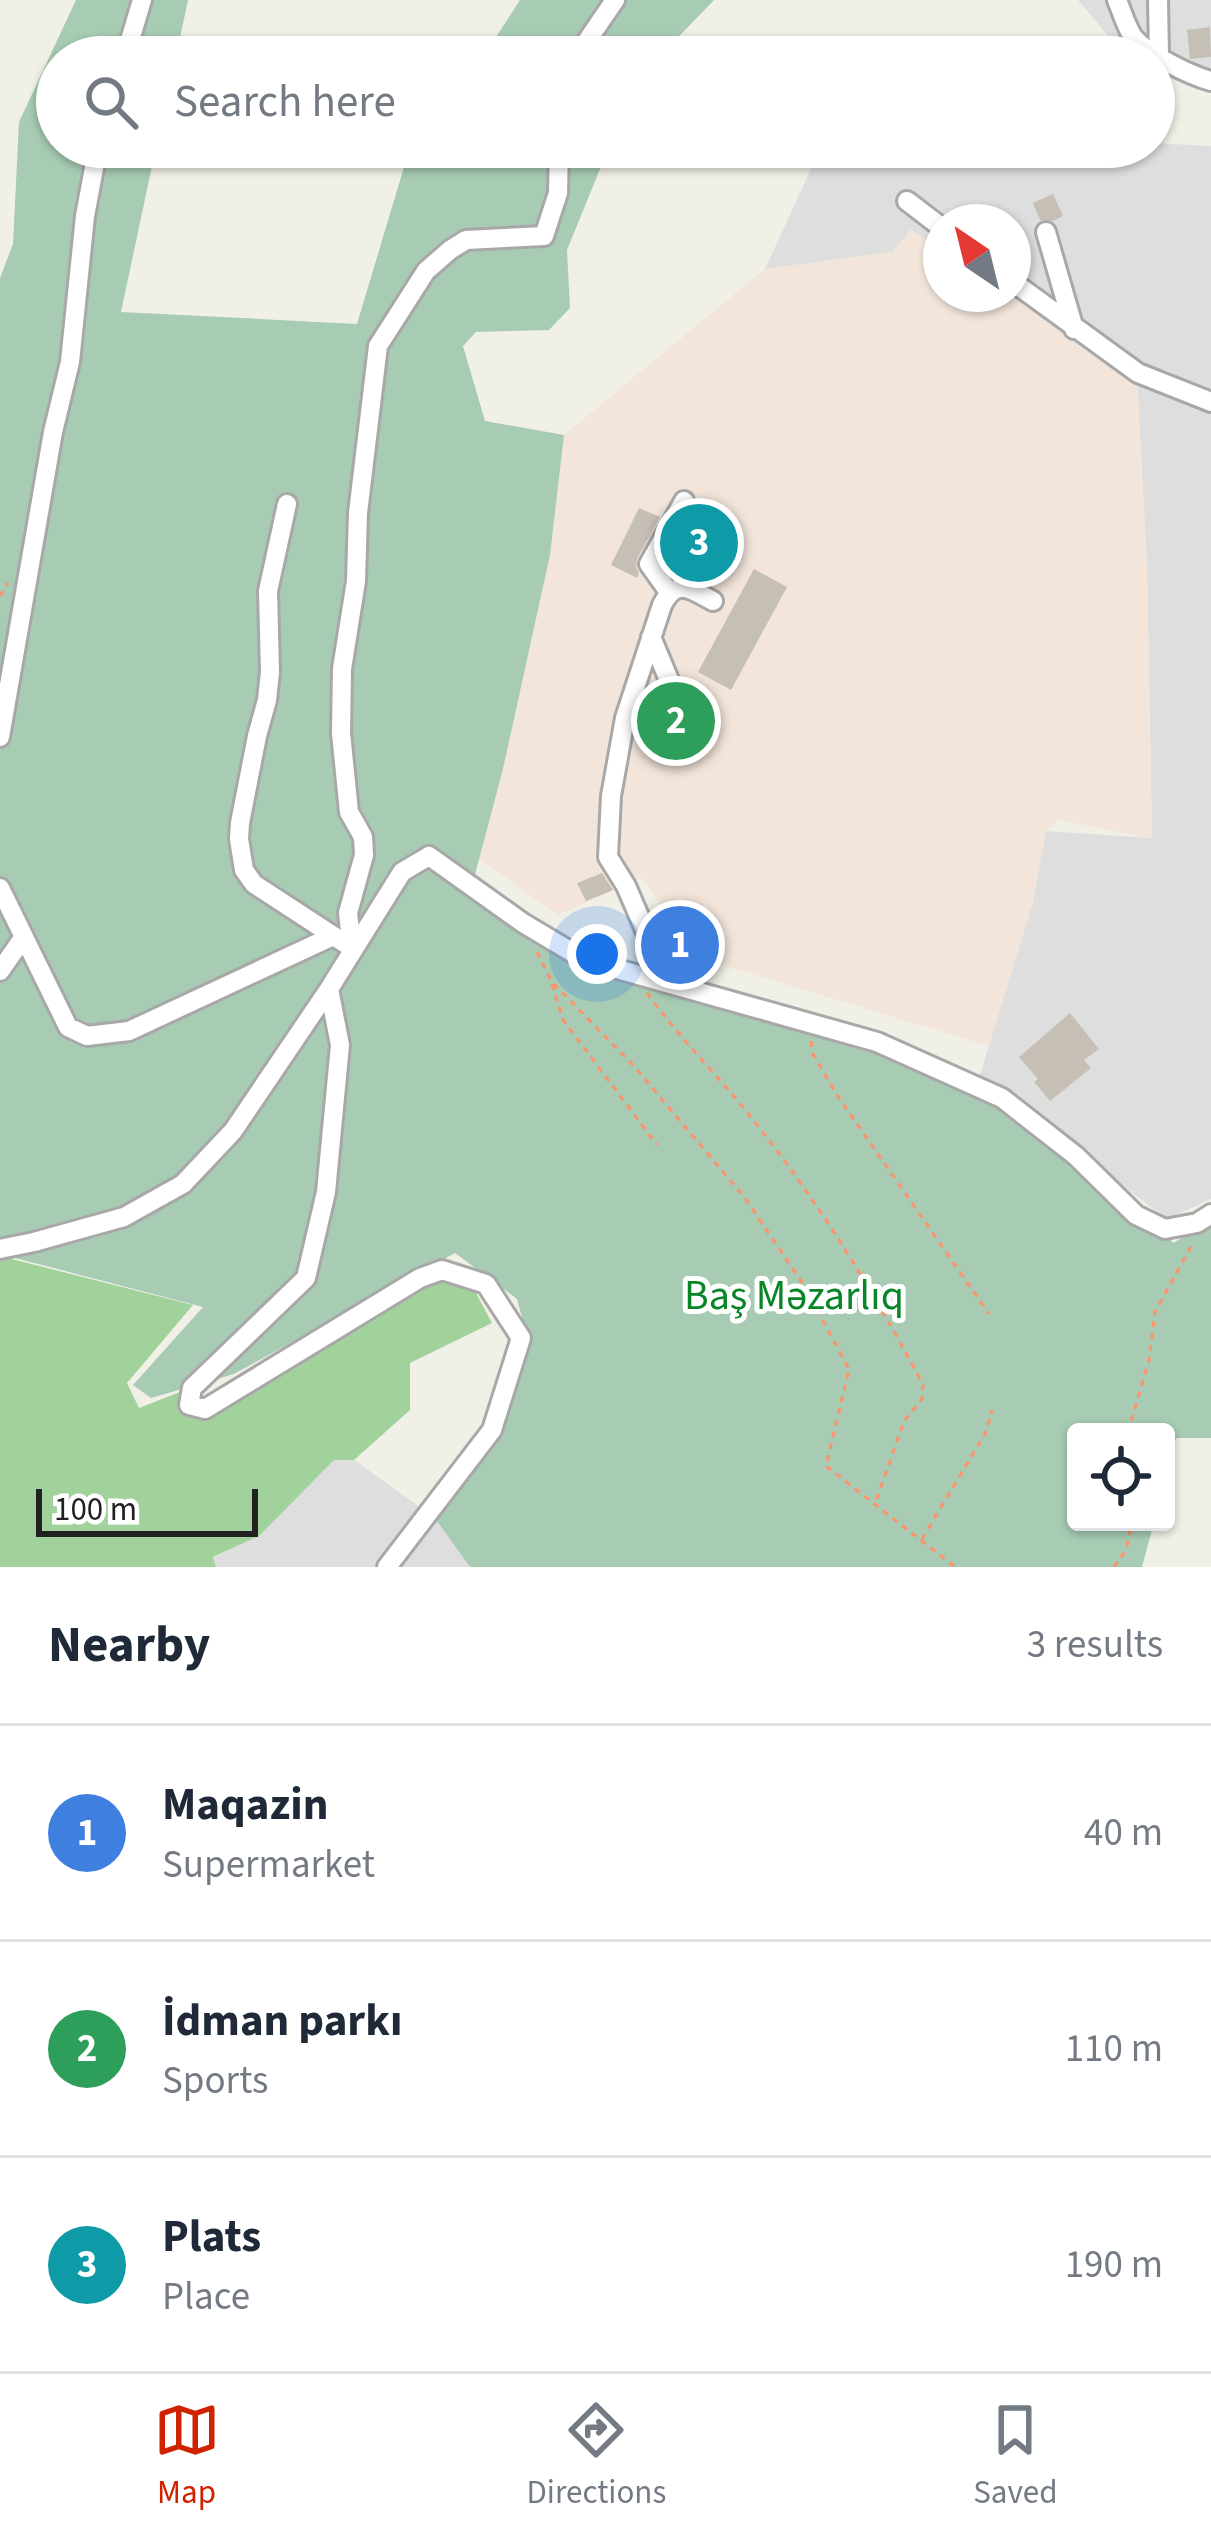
<!DOCTYPE html>
<meta charset="utf-8">
<style>
:root{--surface:#fff;--page:#f2f2f3;--text:#1f2937;--muted:#747a83;--line:#e0e1e3;--accent:#d12200}
body{margin:0;font-family:"Source Sans 3",sans-serif;background:var(--page);color:var(--text)}
.controls{position:absolute;right:36px;bottom:36px;display:grid;overflow:hidden;border-radius:12px;box-shadow:0 3px 9px #0004}
.controls button{width:108px;height:108px;display:grid;place-items:center;padding:0;border:0;border-bottom:3px solid var(--line);background:var(--surface);color:var(--text);font:60px sans-serif}
.compass{position:absolute;left:923px;top:204px;width:108px;height:108px;border-radius:50%;background:var(--surface);box-shadow:0 3px 9px #0004;rotate:325deg}
.scale{position:absolute;left:36px;bottom:30px;width:222px;box-sizing:border-box;padding-left:12px;border:6px solid #212121;border-top:0;font-size:33px;line-height:42px;white-space:nowrap;color:#212121;-webkit-text-stroke:9px #fff;paint-order:stroke}
.you{position:absolute;left:597px;top:954px;width:42px;height:42px;margin:-30px;border:9px solid #fff;border-radius:50%;background:#1a73e8;box-shadow:0 0 0 18px #1a73e833}
.badge{display:grid;place-items:center;width:78px;height:78px;border-radius:50%;background:var(--accent);color:#fff;font-size:39px;font-weight:700}
.pin{position:absolute;translate:-50% -50%;border:6px solid #fff;box-shadow:0 3px 12px #0006}
.list{margin:0;padding:0;list-style:none}
h2{display:flex;justify-content:space-between;align-items:center;height:156px;margin:0;padding:0 48px;font-size:51px}
h2 small{font-size:39px;font-weight:400;color:var(--muted)}
.list li{display:grid;grid-template-columns:78px 1fr auto;gap:36px;align-items:center;box-sizing:border-box;height:216px;padding:0 48px;border-top:3px solid var(--line)}
.list b{display:block;font-size:45px;white-space:nowrap}
.list p{margin:0;font-size:39px;white-space:nowrap;color:var(--muted)}
.list em{font-size:39px;font-style:normal;color:var(--muted)}
.icon{flex:none;width:66px;height:66px;fill:none;stroke:currentColor;stroke-width:2;stroke-linecap:round;stroke-linejoin:round}
.map{position:relative;flex:none;width:1211px;height:1567px;overflow:hidden}
.search{position:absolute;background:var(--surface);box-shadow:0 3px 9px #0004;left:36px;right:36px;top:36px;height:132px;display:flex;align-items:center;gap:30px;box-sizing:border-box;padding:0 42px;border-radius:66px;color:var(--muted);font-size:45px}
.sheet{height:804px;background:var(--surface)}
nav{display:flex;justify-content:space-around;align-items:center;box-sizing:border-box;height:168px;border-top:3px solid var(--line);background:var(--surface);font-size:33px;color:var(--muted)}
nav a{display:grid;justify-items:center;gap:6px}
nav .on{color:var(--accent)}
.map>svg:first-child{display:block}
.residential{fill:#dfdede}
.military{fill:#f3e5da}
.forest{fill:#a2d29b}
.cemetery{fill:#a7cbb3}
.pitch{fill:#83e2cd}
.plaza{fill:#dddbe7}
.building{fill:#c6bfb6}
.lines{fill:none;stroke-linecap:round;stroke-linejoin:round}
.minor-casing{stroke:#a8a8a8;stroke-width:24}
.path{stroke:#fe926b;stroke-width:3;stroke-dasharray:6 6;stroke-linecap:butt}
.minor{stroke:#fff;stroke-width:18}
.labels{text-anchor:middle;dominant-baseline:central;stroke-width:10;stroke-linejoin:round;paint-order:stroke}
.park-label{font-size:42px;fill:#088527;stroke:#fff}
</style>
<div class="map">
<svg width="1211" height="1567" viewBox="0 0 1211 1567">
<rect width="100%" height="100%" fill="#f1f0e7"/>
<path class="residential" d="M 1078,0 L 1211,0 L 1211,91 L 1154,66 L 1154,57 L 1134,57 L 1120,50 Z
M 1154,143 L 1211,146 L 1211,1199 L 1167,1219 L 979,1078 L 1033,901 L 1046,831 L 1152,838 L 1147,568 L 1137,378 L 1009,294 L 1013,294 L 1013,222 L 941,222 L 941,249 L 911,230 L 893,252 L 765,269 L 821,147 L 1154,147 Z
M 334,1460 L 354,1460 L 434,1517 L 470,1567 L 216,1567 L 213,1558 L 259,1535 Z"/>
<path class="military" d="M 911,230 L 941,249 L 941,294 L 1009,294 L 1137,378 L 1147,568 L 1152,839 L 1060,820 L 1046,830 L 1033,901 L 989,1046 L 699,958 L 642,878 L 558,915 L 479,859 L 503,769 L 550,555 L 564,435 L 765,269 L 893,252 Z"/>
<path class="forest" d="M 0,1256 L 193,1305 L 127,1383 L 139,1408 L 180,1392 L 186,1407 L 209,1412 L 434,1279 L 469,1280 L 492,1323 L 410,1363 L 410,1410 L 354,1460 L 334,1460 L 259,1536 L 213,1557 L 216,1567 L 0,1567 Z"/>
<path class="cemetery" d="M 76,0 L 188,0 L 176,57 L 57,57 L 57,147 L 156,147 L 121,312 L 357,324 L 410,147 L 609,147 L 567,250 L 570,308 L 549,330 L 476,332 L 463,346 L 485,421 L 564,435 L 550,555 L 503,769 L 473,882 L 540,941 L 728,988 L 875,1034 L 1029,1115 L 1174,1243 L 1211,1216 L 1211,1438 L 1176,1438 L 1166,1476 L 1166,1432 L 1076,1432 L 1076,1522 L 1154,1522 L 1142,1567 L 470,1567 L 434,1517 L 497,1434 L 529,1343 L 517,1299 L 455,1253 L 234,1374 L 151,1398 L 133,1385 L 203,1307 L 0,1254 L 0,278 L 13,244 L 19,122 Z
M 520,0 L 714,0 L 659,57 L 483,57 Z"/>
<path class="pitch" d="M 690,692 L 694,746 L 661,750 L 658,696 Z"/>
<path class="plaza" d="M 689,505 L 735,529 L 708,581 L 663,557 Z"/>
<path class="building" d="M 1210,27 L 1211,57 L 1190,59 L 1187,30 Z
M 1053,194 L 1063,216 L 1053,221 L 1040,220 L 1033,203 Z
M 639,508 L 660,517 L 637,559 L 636,566 L 639,574 L 637,578 L 611,565 Z
M 754,569 L 787,587 L 731,690 L 698,672 Z
M 602,873 L 613,890 L 586,901 L 577,883 Z
M 1070,1013 L 1099,1049 L 1084,1060 L 1091,1068 L 1050,1101 L 1034,1082 L 1038,1079 L 1019,1057 Z"/>
<g class="lines">
<defs>
<path id="minor" d="M 1117,0 C 1122,12 1126,26 1133,37 C 1147,54 1189,75 1211,81
M 1158,0 L 1159,55
M 125,57 L 142,0
M 576,57 L 615,0
M 907,201 L 941,227
M 1046,232 L 1074,329
M 1013,282 L 1138,373 L 1211,402
M 287,504 L 268,591 L 270,672 L 267,700 L 257,736 L 240,823 L 239,839 L 244,870 L 254,884 L 352,948
M 669,592 L 649,564 L 684,501
M 651,637 L 674,692
M 0,737 L 53,432 L 70,362 L 85,216 L 98,147
M 0,888 L 68,1027 L 87,1036 L 129,1031 L 333,936
M 352,948 L 348,913 L 364,855 L 363,837 L 349,812 L 341,733 L 342,669 L 356,581 L 358,513 L 378,346 L 426,271 L 450,250 L 466,240 L 544,236 L 558,193 L 559,147
M 0,971 L 23,938
M 668,983 L 626,886 L 608,857 L 611,796 L 625,718 L 662,605 C 677,577 690,589 713,601
M 329,989 L 340,1045 L 326,1192 L 306,1278 L 192,1388 L 189,1405 L 205,1409 L 420,1278 L 442,1270 L 486,1284 L 521,1338 L 492,1430 L 387,1567
M 0,1249 L 34,1242 L 124,1217 L 183,1184 L 233,1131 L 329,989 L 402,872 L 429,856 L 523,923 L 585,960 L 877,1042 L 1002,1098 L 1076,1156 L 1136,1215 L 1165,1229 L 1197,1223 L 1211,1214"/>
</defs>
<use href="#minor" class="minor-casing"/>
<path class="path" d="M 0,596 L 8,583
M 537,952 L 552,982 L 633,1065 L 745,1198 L 805,1287 L 849,1369 L 826,1466 L 955,1567
M 552,984 L 563,1020 L 657,1145
M 647,993 C 679,1038 720,1077 754,1121 C 820,1204 874,1292 923,1385 L 922,1399 L 904,1421 L 876,1501
M 811,1041 L 813,1054 L 837,1095 L 989,1314
M 1128,1432 L 1149,1360 L 1155,1312 L 1193,1243
M 922,1539 L 986,1432 L 992,1410
M 1114,1567 L 1126,1550 L 1132,1522"/>
<use href="#minor" class="minor"/>
</g>
<g class="labels">
<g class="park-label">
<text x="794" y="1296">Baş Məzarlıq</text>
</g>
</g>
</svg>
<div class="controls">
<button><svg class="icon" aria-label="locate" viewBox="0 0 24 24"><circle cx="12" cy="12" r="6"/><path d="M12 2v4M12 18v4M2 12h4M18 12h4"/></svg></button>
</div>
<svg class="compass" viewBox="-18 -18 36 36"><path d="M0-13l5 13h-10z" fill="#e53935"/><path d="M0 13l5-13h-10z" fill="#747a83"/></svg>
<div class="scale">100 m</div>
<div class="you"></div>
<div class="pin badge" style="left:680px;top:945px;background:#3f7fe0">1</div>
<div class="pin badge" style="left:676px;top:721px;background:#2e9e5b">2</div>
<div class="pin badge" style="left:699px;top:543px;background:#0f9aa8">3</div>
<div class="search"><svg class="icon" aria-label="search" viewBox="0 0 24 24"><circle cx="10" cy="10" r="6"/><path d="M15 15l6 6"/></svg>Search here</div>
</div>
<section class="sheet">
<h2>Nearby<small>3 results</small></h2>
<ul class="list">
<li><span class="badge" style="background:#3f7fe0">1</span><div><b>Maqazin</b><p>Supermarket</p></div><em>40 m</em></li>
<li><span class="badge" style="background:#2e9e5b">2</span><div><b>İdman parkı</b><p>Sports</p></div><em>110 m</em></li>
<li><span class="badge" style="background:#0f9aa8">3</span><div><b>Plats</b><p>Place</p></div><em>190 m</em></li>
</ul>
</section>
<nav>
<a class="on"><svg class="icon" aria-label="map" viewBox="0 0 24 24"><path d="M3 6l6-2 6 2 6-2v14l-6 2-6-2-6 2zM9 4v14M15 6v14"/></svg>Map</a>
<a><svg class="icon" aria-label="directions" viewBox="0 0 24 24"><path d="M12 3l9 9-9 9-9-9zM9 14v-3h6M13 9l2 2-2 2"/></svg>Directions</a>
<a><svg class="icon" aria-label="saved" viewBox="0 0 24 24"><path d="M7 4h10v16l-5-4-5 4z"/></svg>Saved</a>
</nav>
